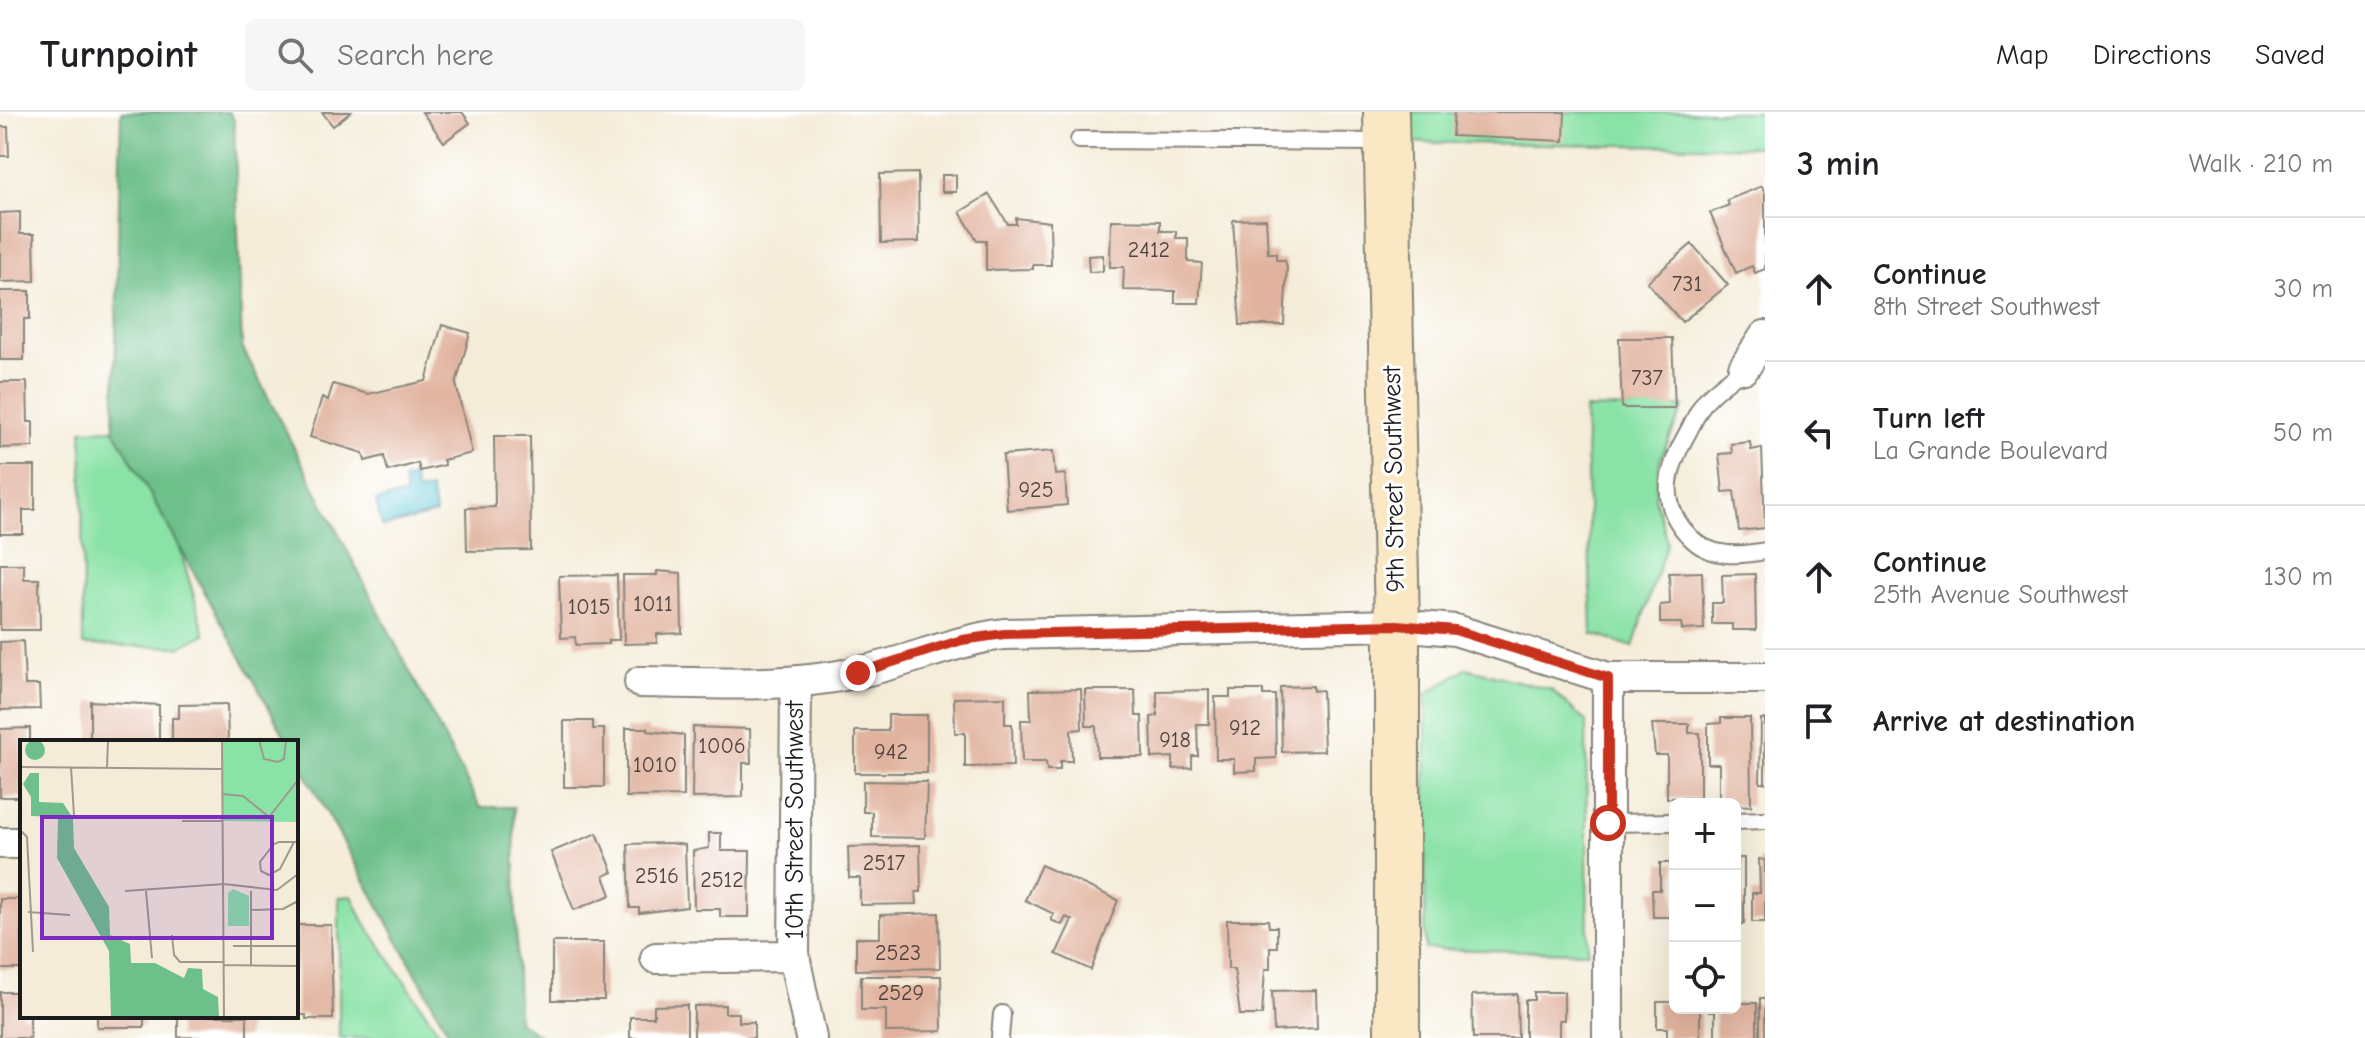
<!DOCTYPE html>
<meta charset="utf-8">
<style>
:root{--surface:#fff;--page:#f6f6f6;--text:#202124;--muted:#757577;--line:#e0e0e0}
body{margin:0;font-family:"Comic Neue",sans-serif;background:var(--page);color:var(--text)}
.controls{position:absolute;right:24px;bottom:24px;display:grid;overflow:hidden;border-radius:12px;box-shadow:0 8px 32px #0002}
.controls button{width:72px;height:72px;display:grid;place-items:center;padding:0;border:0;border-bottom:2px solid var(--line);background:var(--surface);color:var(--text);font:40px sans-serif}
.stop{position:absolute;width:24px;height:24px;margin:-18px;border:6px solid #c8321e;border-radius:50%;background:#fff}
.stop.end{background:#c8321e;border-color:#fff;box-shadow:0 2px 8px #0008}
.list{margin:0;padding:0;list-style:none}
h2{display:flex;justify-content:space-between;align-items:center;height:104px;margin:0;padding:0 32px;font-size:34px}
h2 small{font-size:26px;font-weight:400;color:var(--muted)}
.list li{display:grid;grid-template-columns:52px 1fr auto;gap:24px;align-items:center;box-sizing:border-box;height:144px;padding:0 32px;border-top:2px solid var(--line)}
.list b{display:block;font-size:30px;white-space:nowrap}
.list p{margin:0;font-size:26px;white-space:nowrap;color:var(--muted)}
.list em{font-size:26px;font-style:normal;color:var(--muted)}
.icon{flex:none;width:44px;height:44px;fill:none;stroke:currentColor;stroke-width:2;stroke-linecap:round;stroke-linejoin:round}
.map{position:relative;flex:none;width:1765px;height:926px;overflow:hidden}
header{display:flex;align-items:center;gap:48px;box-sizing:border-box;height:112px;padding:0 40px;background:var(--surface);border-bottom:2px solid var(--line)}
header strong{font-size:38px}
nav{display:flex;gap:44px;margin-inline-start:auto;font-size:28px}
.search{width:560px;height:72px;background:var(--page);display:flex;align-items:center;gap:20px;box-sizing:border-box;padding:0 28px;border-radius:12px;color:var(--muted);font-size:30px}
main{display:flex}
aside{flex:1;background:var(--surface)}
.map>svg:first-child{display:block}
.green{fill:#89e2a6;stroke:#527f61;stroke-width:2}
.forest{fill:#6ec08b;stroke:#456e54;stroke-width:2}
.water{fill:#5cc5d7;stroke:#3c707a;stroke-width:2}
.building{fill:#e1b39f}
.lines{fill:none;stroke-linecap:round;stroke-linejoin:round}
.service-casing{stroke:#88847a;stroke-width:20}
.minor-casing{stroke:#88847a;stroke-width:34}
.secondary-casing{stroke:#88847a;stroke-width:48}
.service{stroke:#fff;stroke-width:16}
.minor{stroke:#fff;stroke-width:30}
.secondary{stroke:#fae7c3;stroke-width:44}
.route{stroke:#c8321e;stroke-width:10}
.labels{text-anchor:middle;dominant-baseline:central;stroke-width:6;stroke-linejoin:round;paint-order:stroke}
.number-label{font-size:22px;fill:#4d423d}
.street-label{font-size:26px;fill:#1c1c1c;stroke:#fff}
.inset-road{fill:none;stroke:#9e998d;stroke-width:2}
.view{fill:#7b2cbf;fill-opacity:0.15;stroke:#7b2cbf;stroke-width:4}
.inset-edge{fill:none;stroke:#1c1c1c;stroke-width:4}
</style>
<header>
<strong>Turnpoint</strong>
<div class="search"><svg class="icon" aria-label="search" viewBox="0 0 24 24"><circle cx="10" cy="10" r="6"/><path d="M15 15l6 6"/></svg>Search here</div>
<nav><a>Map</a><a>Directions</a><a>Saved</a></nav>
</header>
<main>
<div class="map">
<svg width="1765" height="926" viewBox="0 0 1765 926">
<rect width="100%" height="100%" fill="#fff"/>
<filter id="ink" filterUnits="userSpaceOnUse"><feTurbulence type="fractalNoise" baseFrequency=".0125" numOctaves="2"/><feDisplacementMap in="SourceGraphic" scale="16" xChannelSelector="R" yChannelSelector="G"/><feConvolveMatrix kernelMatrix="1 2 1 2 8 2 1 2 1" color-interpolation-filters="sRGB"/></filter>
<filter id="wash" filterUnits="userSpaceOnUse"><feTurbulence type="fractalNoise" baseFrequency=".006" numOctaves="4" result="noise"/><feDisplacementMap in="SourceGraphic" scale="32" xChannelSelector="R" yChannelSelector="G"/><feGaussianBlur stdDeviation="1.8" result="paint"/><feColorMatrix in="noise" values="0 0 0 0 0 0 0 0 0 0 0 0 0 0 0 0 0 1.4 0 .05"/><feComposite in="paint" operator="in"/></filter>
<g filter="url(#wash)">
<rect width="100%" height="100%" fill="#f4ecd8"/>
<path class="green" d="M 1387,0 L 1765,0 L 1765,35 L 1387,30 Z
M 1684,294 L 1660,348 L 1655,386 L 1667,430 L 1633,535 L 1592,522 L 1585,297 Z
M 114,317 L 179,434 L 205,522 L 181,535 L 83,533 L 82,318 Z
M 1466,556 L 1552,578 L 1586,610 L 1588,840 L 1425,837 L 1426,582 Z
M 352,784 L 363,808 L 443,926 L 339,926 L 339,785 Z"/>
<path class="forest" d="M 121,0 L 229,0 L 234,8 L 242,235 L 480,695 L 514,695 L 518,909 L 543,926 L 452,926 L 296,645 L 296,630 L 288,630 L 114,317 Z"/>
<path class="water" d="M 413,365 L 417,380 L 430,377 L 436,402 L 382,415 L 376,389 L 406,382 L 403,368 Z"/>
<g id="blocks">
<path class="building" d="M 322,0 L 351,0 L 333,14 Z
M 422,0 L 462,0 L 470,11 L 444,30 Z
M 1454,0 L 1565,0 L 1564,29 L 1452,24 Z
M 0,15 L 8,15 L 9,44 L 0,44 Z
M 918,61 L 919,130 L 881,131 L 880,62 Z
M 942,63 L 956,63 L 956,80 L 942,80 Z
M 1762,74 L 1765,82 L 1765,157 L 1755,161 L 1752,154 L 1736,161 L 1710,101 L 1729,93 L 1727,88 Z
M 989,82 L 1008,112 L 1016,112 L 1016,106 L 1050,110 L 1051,153 L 1033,153 L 1033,157 L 986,158 L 986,128 L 977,128 L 960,100 Z
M 20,100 L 20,122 L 34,122 L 35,169 L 0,170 L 0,101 Z
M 1266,107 L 1268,141 L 1276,141 L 1276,148 L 1285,148 L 1287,155 L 1284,213 L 1240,213 L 1233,108 Z
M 1111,108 L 1160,109 L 1160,119 L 1176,119 L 1176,126 L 1188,126 L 1188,150 L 1202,151 L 1199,191 L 1175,191 L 1175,179 L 1123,178 L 1124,155 L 1110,155 Z
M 1692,132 L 1728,173 L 1682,210 L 1647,170 Z
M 1103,143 L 1103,159 L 1089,160 L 1088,144 Z
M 0,179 L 30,179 L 30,207 L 24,207 L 24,248 L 0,248 Z
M 442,213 L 470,221 L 456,272 L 472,341 L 443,348 L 445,353 L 420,359 L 418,351 L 388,359 L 384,344 L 365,349 L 363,341 L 310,325 L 322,285 L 328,288 L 333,272 L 368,282 L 426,269 Z
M 1619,226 L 1672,226 L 1675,296 L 1622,296 Z
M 0,270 L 27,270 L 28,310 L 33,310 L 33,335 L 0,336 Z
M 494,324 L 530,324 L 531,438 L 467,439 L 466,396 L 495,395 Z
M 1750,330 L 1751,338 L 1762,336 L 1765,416 L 1739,419 L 1734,379 L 1723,380 L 1719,342 L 1732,341 L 1731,332 Z
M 1053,339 L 1055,363 L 1065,362 L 1067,393 L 1007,398 L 1003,343 Z
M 0,354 L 35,354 L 35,398 L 23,398 L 23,422 L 0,422 Z
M 0,452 L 24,452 L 24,467 L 39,467 L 40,518 L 0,518 Z
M 657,459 L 681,461 L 682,521 L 657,522 L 657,531 L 624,532 L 623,463 L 657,463 Z
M 1702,460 L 1704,517 L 1682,518 L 1681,511 L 1660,511 L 1660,493 L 1670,492 L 1669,461 Z
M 1755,462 L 1756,518 L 1732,518 L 1732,512 L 1712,512 L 1712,491 L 1723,491 L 1722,463 Z
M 617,463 L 619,528 L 608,528 L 608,532 L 576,533 L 575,525 L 561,526 L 559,464 Z
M 23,529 L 25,573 L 39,573 L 40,597 L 0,598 L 0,530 Z
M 1313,574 L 1313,579 L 1322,578 L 1324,639 L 1282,640 L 1280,575 Z
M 1081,577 L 1082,617 L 1071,618 L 1072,649 L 1060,649 L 1060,658 L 1047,658 L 1046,650 L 1022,650 L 1021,608 L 1031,608 L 1030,578 Z
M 1085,578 L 1135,578 L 1136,604 L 1142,604 L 1143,645 L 1097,645 L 1096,614 L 1086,614 Z
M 1209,578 L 1209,612 L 1197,612 L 1198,644 L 1192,644 L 1192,656 L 1173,657 L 1173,645 L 1152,646 L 1151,605 L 1157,604 L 1157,579 Z
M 1230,578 L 1263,578 L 1263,583 L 1275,583 L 1276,646 L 1256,647 L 1256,659 L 1234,660 L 1234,647 L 1216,647 L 1215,585 L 1230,585 Z
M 1005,585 L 1005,612 L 1012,612 L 1013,654 L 965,655 L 965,621 L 955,621 L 954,586 Z
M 90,589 L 159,593 L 159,630 L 90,630 Z
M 227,592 L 228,630 L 172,630 L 172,606 L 179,606 L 179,593 Z
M 888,603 L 927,603 L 927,661 L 855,661 L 855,619 L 888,619 Z
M 1721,606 L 1750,606 L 1751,694 L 1719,692 L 1719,652 L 1708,652 L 1708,612 L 1721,611 Z
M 1761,607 L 1765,607 L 1765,671 L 1760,671 Z
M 564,609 L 593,609 L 593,617 L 604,617 L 604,675 L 564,675 Z
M 1652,612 L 1689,612 L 1689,621 L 1700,621 L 1700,686 L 1667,686 L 1667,643 L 1655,643 Z
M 693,615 L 750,617 L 751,651 L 743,651 L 743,685 L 692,686 Z
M 30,616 L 30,630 L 22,630 L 22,685 L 0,685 L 0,617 Z
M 626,616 L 648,616 L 648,619 L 684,623 L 684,684 L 626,685 Z
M 863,669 L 927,670 L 925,726 L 872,725 L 872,700 L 863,700 Z
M 597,721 L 613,760 L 604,764 L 611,783 L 574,798 L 551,740 Z
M 709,721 L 721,721 L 721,739 L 750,739 L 749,805 L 720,805 L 720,797 L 694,797 L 693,739 L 709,736 Z
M 669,731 L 685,733 L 687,795 L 639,801 L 639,796 L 630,796 L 628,732 Z
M 920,733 L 921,780 L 916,780 L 917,792 L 860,793 L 860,766 L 849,766 L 848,735 Z
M 1735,746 L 1744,746 L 1744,812 L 1735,812 Z
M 1759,747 L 1765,748 L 1765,810 L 1752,810 L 1752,781 L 1760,781 Z
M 1660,751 L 1675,751 L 1675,805 L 1653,805 L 1652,778 L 1660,778 Z
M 1041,753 L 1118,788 L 1091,858 L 1056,842 L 1072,808 L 1066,805 L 1062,813 L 1051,808 L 1054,802 L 1025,788 Z
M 0,787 L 22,787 L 22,857 L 0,857 Z
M 939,801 L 940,856 L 856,858 L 856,826 L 880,826 L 880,803 Z
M 1227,808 L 1268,808 L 1269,815 L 1277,815 L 1277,835 L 1270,835 L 1270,857 L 1265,857 L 1262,903 L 1240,903 L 1234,857 L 1228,857 Z
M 297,813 L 331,813 L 333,907 L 306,907 L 306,903 L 296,903 Z
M 552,830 L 604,830 L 604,888 L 552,888 Z
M 861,864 L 941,864 L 942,919 L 886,920 L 886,898 L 861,898 Z
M 1316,878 L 1317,917 L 1274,919 L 1272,879 Z
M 0,880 L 22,880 L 22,904 L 30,904 L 30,926 L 0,926 Z
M 1534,880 L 1564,880 L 1564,908 L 1559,908 L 1559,926 L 1525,926 L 1525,888 L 1534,888 Z
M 1517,882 L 1518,926 L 1473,926 L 1472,883 Z
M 1760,886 L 1765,886 L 1765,926 L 1760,926 Z
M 1657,890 L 1675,890 L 1675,896 L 1700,896 L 1700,926 L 1667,926 L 1667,916 L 1657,916 Z
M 1735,891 L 1757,891 L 1757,926 L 1715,926 L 1715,900 L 1709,900 L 1709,896 L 1735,896 Z
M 687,893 L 687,926 L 630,926 L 630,905 L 654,905 L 654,894 Z
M 725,893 L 725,901 L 739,901 L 739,910 L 754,910 L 754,926 L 694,926 L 694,894 Z
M 97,904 L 144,904 L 144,915 L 97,915 Z
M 178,904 L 247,904 L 247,926 L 178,925 Z"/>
</g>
</g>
<g filter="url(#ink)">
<use href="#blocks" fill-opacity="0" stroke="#88847a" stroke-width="2"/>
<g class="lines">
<defs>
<path id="service" d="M 1079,28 L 1385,30
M 1744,256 C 1732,266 1717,276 1706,288 C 1699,296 1694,309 1688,320 C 1667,357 1657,392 1690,425 C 1710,446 1739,444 1765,439
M 1735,709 L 1765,708
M 1608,711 L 1675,710
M 1000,926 L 1002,902"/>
<path id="minor" d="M 1744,256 L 1765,224
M 640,570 C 712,571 784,576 855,561 C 906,551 952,529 1004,522 L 1397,513 L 1455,518 L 1608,566 L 1765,566
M 796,571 L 794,844 L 811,926
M 0,731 L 22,731
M 656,846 L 794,844
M 1608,926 L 1608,566"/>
<path id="secondary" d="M 1386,0 L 1397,513 L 1397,926"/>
</defs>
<use href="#service" class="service-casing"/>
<use href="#minor" class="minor-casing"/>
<use href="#secondary" class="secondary-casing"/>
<use href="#service" class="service"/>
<use href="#minor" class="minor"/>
<use href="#secondary" class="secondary"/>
</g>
</g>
<g class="lines" filter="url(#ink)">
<path class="route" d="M 858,561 L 962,528 L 1004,522 L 1397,513 L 1455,518 L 1608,566 L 1608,711"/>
</g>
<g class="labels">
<g class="number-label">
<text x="1149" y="138">2412</text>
<text x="1687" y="172">731</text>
<text x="1647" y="266">737</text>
<text x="1036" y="378">925</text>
<text x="653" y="492">1011</text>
<text x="589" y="495">1015</text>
<text x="1245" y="616">912</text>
<text x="1175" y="628">918</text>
<text x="722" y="634">1006</text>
<text x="891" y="640">942</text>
<text x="655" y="653">1010</text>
<text x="884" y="751">2517</text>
<text x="657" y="764">2516</text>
<text x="722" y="768">2512</text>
<text x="898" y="841">2523</text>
<text x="901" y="881">2529</text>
</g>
<g class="street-label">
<text transform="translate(1394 367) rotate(-91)">9th Street Southwest</text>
<text transform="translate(795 708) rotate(-90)">10th Street Southwest</text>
</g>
</g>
<g transform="translate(20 628)">
<rect width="278" height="278" fill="#f4ecd8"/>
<path d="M 202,0 L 278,0 L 278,82 L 203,81 ZM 213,149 L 229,156 L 229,186 L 208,186 L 208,153 Z" fill="#89e2a6"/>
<path d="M5 10a10 10 0 1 1 20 0a10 10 0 1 1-20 0ZM 10,33 L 19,33 L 19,62 L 43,63 L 53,78 L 54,108 L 89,167 L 90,195 L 110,204 L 111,223 L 135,223 L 164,238 L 168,228 L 182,229 L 183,249 L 198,257 L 199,278 L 91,278 L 89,211 L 37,118 L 38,77 L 11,76 L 11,57 L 3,44 Z" fill="#6ec08b"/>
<path class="inset-road" d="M 202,0 L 204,278M 239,0 L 244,19 L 258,22 L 264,19 L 266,0M 0,27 L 202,29M 51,27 L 54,75M 87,27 L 88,0M 202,54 L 223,56 L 249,77 L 278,40M 162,81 L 202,81M 0,90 L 7,97 L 13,212M 274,102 L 260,129 L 249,135 L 241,131 L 240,122 L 254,104 L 259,102 L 278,102M 105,151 L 204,144 L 257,150 L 278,134M 126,151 L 132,218M 231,170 L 263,169 L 278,161M 8,172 L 50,175M 152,195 L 154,215 L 160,222 L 203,222M 213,206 L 278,206M 204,225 L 278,226M 231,225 L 231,151"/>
<path class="view" d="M 22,77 L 252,77 L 252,198 L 22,198 Z"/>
<rect width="278" height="278" class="inset-edge"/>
</g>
</svg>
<div class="controls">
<button>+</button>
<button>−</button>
<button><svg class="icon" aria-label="locate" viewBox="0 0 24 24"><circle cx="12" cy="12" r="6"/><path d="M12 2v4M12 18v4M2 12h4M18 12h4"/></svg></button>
</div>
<div class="stop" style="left:1608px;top:711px"></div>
<div class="stop end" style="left:858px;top:561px"></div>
</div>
<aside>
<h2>3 min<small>Walk · 210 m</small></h2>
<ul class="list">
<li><svg class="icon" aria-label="ahead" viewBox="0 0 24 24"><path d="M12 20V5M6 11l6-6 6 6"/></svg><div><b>Continue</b><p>8th Street Southwest</p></div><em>30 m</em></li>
<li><svg class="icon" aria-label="left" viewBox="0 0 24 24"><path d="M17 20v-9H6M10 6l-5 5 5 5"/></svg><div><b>Turn left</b><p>La Grande Boulevard</p></div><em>50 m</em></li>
<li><svg class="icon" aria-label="ahead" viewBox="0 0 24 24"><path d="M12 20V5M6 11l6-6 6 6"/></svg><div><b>Continue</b><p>25th Avenue Southwest</p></div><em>130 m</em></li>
<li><svg class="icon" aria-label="arrive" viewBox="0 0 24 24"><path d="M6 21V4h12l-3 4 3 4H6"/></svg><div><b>Arrive at destination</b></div></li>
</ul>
</aside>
</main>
